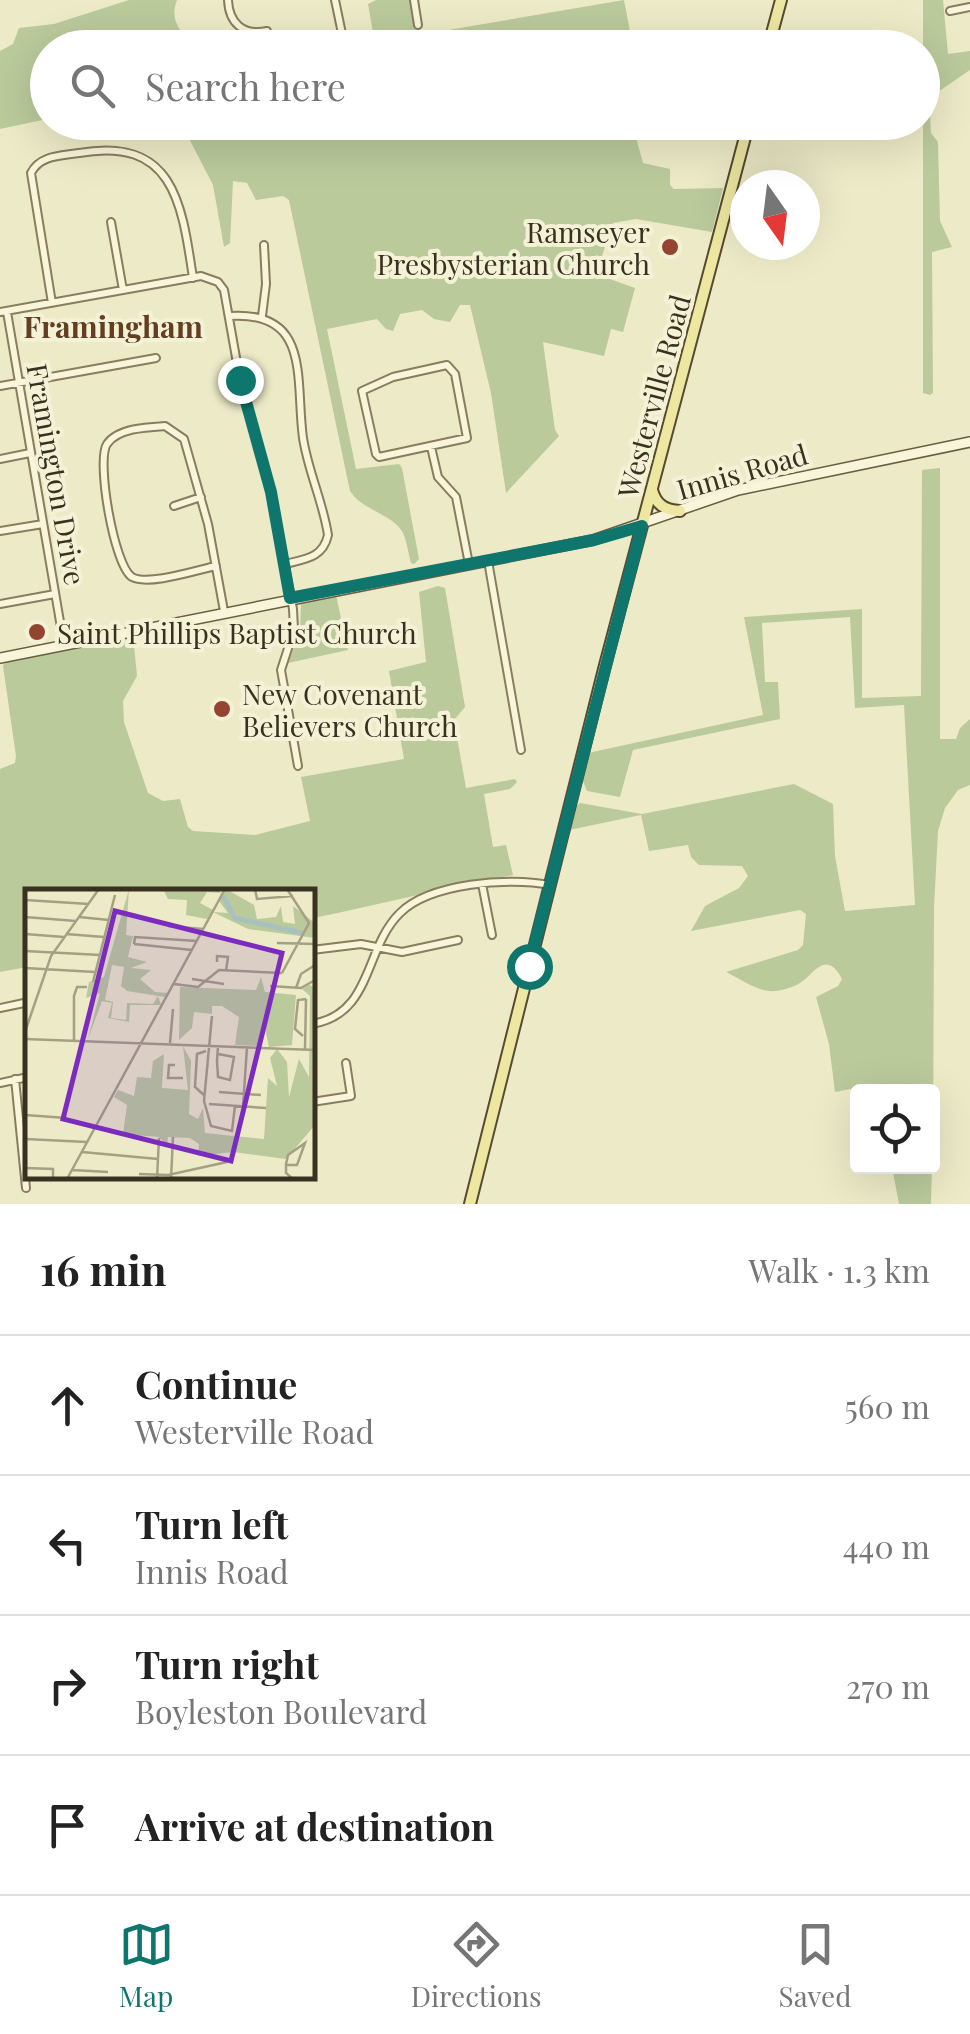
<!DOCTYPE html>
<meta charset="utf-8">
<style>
:root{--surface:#fff;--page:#f2f2f2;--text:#222;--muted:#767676;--line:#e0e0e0;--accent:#0f766e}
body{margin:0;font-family:"Playfair Display",serif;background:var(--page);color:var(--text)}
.controls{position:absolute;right:30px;bottom:30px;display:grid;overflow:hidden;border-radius:10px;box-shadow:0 10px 40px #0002}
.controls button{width:90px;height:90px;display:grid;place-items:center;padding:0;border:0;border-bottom:2px solid var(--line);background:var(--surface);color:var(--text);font:50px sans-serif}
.compass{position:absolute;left:730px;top:170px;width:90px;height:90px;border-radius:50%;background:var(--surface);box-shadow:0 10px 40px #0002;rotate:166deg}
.stop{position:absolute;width:30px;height:30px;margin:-22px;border:8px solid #0f766e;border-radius:50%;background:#fff}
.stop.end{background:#0f766e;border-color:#fff;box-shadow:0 2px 10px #0008}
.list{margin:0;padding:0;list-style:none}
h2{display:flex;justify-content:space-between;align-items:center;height:130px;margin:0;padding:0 40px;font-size:42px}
h2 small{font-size:32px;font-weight:400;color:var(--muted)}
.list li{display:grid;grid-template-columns:65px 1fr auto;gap:30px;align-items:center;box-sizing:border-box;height:140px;padding:0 40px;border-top:2px solid var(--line)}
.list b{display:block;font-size:38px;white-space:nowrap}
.list p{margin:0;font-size:32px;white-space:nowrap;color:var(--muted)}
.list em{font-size:32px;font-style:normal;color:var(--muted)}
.icon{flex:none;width:55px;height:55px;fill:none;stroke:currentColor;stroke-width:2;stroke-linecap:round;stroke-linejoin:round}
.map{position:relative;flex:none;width:970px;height:1204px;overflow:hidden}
.search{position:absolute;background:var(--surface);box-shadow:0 10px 40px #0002;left:30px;right:30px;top:30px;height:110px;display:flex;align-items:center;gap:25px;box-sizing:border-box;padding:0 35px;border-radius:55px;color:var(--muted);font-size:38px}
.sheet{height:690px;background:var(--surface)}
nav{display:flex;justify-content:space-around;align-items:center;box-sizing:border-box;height:140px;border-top:2px solid var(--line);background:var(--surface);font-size:28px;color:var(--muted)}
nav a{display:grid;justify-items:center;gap:5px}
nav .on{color:var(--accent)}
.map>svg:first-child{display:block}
.green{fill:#baca9b}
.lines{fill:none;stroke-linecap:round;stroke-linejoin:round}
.street-casing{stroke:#887d5d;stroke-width:10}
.secondary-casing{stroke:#695e40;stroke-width:12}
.primary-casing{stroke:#564a31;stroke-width:14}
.street{stroke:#f8f5da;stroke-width:6}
.secondary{stroke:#f8f5da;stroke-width:9}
.primary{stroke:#ede7a1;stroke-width:10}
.route{stroke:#0f766e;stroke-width:12}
.poi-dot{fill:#944530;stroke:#f4f2d6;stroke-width:4}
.labels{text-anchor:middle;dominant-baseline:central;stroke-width:8;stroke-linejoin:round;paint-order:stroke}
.poi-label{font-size:28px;fill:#393120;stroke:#f4f2d6;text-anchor:start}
.street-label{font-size:28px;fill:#393120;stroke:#f4f2d6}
.neighbourhood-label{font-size:30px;font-weight:bold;fill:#633e21;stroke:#f4f2d6}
.inset-river{fill:none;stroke:#a8c1bf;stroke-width:5}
.inset-road{fill:none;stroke:#a5a084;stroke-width:2.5}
.view{fill:#7b2cbf;fill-opacity:0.15;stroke:#7b2cbf;stroke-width:5}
.inset-edge{fill:none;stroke:#393120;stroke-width:5}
</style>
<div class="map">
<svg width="970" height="1204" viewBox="0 0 970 1204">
<rect width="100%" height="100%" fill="#edeac7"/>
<path class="green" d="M 129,0 L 177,0 C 169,21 181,31 193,47 L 48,48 L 47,119 L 0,129 L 0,51 L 13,44 L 19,28 L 54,24 Z
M 376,0 L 411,0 L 419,35 L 624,0 L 633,47 L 365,48 L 375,44 L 368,4 Z
M 923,0 L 943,0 L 948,54 L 970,51 L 970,70 L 929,98 L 931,133 L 938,142 L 940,221 L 952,247 L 932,252 L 933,393 L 930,395 L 923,393 Z
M 181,123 L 632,123 L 643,163 L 670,169 L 670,185 L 674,189 L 723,188 L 712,232 L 636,219 L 613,223 L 596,274 L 635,288 L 623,332 L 611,329 L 604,356 L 543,342 L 555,430 L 559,436 L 506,493 L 491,393 L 470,305 L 460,305 L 450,322 L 434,319 L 422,310 L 400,314 L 393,331 L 386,329 L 377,319 L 327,329 L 356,469 L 399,464 L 402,468 L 419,559 L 414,564 L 411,563 C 408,553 407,540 402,531 C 390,513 362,510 350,491 L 289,200 L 283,196 L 256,200 L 247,183 L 233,181 L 230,243 L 224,247 L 213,185 Z
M 940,468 L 940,739 L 956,739 L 960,728 L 970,719 L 970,785 L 958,790 L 945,808 L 938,831 L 934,907 L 933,1162 L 932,1092 L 879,1091 L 877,1084 L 835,1092 L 829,1044 L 816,997 L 838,986 L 842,979 C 826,948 813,975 800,983 C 792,988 778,992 769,991 C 755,990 739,978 726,972 L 798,950 L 803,945 L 806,914 L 800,910 L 691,931 L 705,906 L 739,888 L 748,876 L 742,866 L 699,865 L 691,857 L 688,845 L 649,851 L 641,815 L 569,830 L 575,807 L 580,803 L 642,814 L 794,784 L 833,804 L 835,856 L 845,911 L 915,905 L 904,705 L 855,708 L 850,617 L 762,623 L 765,682 L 778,682 L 780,719 L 633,750 L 620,797 L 587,791 L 582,779 L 588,753 L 763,715 L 744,617 L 862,609 L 862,698 L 921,696 L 922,470 Z
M 438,586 L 445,588 L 465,707 L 454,720 L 466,788 L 515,779 L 517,782 L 510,789 L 484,794 L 493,847 L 506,845 L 513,875 C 445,887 380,905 313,918 L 312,892 L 28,892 L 27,967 L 0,972 L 0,769 L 15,763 L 16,756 L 3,666 L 5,662 L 133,635 L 137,676 L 123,701 L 124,722 L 148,793 L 163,801 L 180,799 L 188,827 L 193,831 L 255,835 L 310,821 L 301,777 L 404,759 L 389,671 L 426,662 L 419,592 Z
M 336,595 L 348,650 L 288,663 L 300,632 L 301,603 Z
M 892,1167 L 932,1167 L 931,1204 L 899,1204 Z"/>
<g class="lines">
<defs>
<path id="street" d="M 228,0 C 229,23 243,36 267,31
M 335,0 L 345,48
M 414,0 L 418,25
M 950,11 L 970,7
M 111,222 L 123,290
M 52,303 L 31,173 C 40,155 61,156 79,153 C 174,136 182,204 193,278
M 0,312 L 201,276 L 218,282 L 224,290 L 240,380 L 271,492 L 293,609 L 294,630 L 281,670 L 298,766
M 7,312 L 64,645
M 229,316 C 312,310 295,380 303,438 C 308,471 323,502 328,535 C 323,558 305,559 285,564
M 262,316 L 266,284 L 264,245
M 447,365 L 455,374 L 467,438 L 379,457 L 376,454 L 362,391 L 393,377 Z
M 0,386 L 156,358
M 431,447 L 438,477 L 456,497 L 469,564
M 0,459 L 30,453
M 174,506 L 201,497
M 0,531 L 43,524
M 488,561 L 521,750
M 216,566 C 197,570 148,586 132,577 C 114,566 96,460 107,444 C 118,428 148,427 165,426 L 184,439 L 208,524 L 224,611
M 0,604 L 55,594
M 482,884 L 492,935
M 312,950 L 361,944 L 402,952 L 458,940
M 0,1008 L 24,1003
M 312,1024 C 373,1014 364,948 400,913 C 430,883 509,877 549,885
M 15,1079 L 26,1188
M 0,1083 L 28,1077
M 312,1102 L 351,1096 L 346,1063"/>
<path id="secondary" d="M 0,658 L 593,540 L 738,490 L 970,442"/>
<path id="primary" d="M 768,48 L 781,0
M 652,490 C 656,505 665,510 680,511
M 470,1204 L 604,669 L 749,122"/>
</defs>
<use href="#street" class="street-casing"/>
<use href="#secondary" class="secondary-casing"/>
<use href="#primary" class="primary-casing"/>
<use href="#street" class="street"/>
<use href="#secondary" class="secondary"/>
<use href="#primary" class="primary"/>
</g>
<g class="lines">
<path class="route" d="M 240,380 L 271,492 L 290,598 L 594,540 L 642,526 L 529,966"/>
</g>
<g class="poi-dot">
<circle cx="670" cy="247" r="10"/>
<circle cx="37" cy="632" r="10"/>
<circle cx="222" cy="709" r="10"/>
</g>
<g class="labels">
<g class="poi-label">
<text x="650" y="231" text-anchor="end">Ramseyer<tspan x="650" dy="32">Presbysterian Church</tspan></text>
<text x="57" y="632">Saint Phillips Baptist Church</text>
<text x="242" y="693">New Covenant<tspan x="242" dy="32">Believers Church</tspan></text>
</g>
<g class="street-label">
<text transform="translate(653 396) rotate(-75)">Westerville Road</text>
<text transform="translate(742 471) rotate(-16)">Innis Road</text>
<text transform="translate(57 474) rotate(80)">Framington Drive</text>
</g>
<g class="neighbourhood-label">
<text x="113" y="326">Framingham</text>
</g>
</g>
<g transform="translate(25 889)">
<rect width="290" height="290" fill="#edeac7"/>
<path d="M 104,0 L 101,46 L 108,47 L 103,68 L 122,73 L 106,79 L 126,81 L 115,90 L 130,103 L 143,104 L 140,108 L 102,102 L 96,97 L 99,78 L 87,76 L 80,111 L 88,113 L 86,129 L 101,131 L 102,114 L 128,115 L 133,107 L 136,116 L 105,116 L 104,133 L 83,129 L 87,114 L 77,112 L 63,150 L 75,104 L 61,109 L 64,93 L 79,88 ZM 138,0 L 193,0 L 196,4 L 182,3 L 175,14 L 188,21 L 182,30 L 161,26 L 162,11 L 143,10 ZM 201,0 L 229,16 L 232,30 L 251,28 L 256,17 L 258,33 L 270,35 L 268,17 L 290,34 L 290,49 L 223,40 L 188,23 L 203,24 L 194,12 ZM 236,88 L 240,103 L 271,106 L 267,156 L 244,158 L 240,139 L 233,157 L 210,156 L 214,128 L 197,117 L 187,117 L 187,125 L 169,123 L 167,139 L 154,151 L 155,98 L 231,101 ZM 284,96 L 290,98 L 290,236 L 261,270 L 208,263 L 173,267 L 174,255 L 165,249 L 143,248 L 142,256 L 134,248 L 98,245 L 102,216 L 89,208 L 93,201 L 109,207 L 112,188 L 126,189 L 128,172 L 139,165 L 137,199 L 163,201 L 158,157 L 166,172 L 164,225 L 173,230 L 178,219 L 180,244 L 239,250 L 243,189 L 252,197 L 245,169 L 252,160 L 262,173 L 264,208 L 274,170 L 284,188 L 285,107 L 277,100 Z" fill="#baca9b"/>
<path class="inset-river" d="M 198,7 L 210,29 L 277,44"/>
<path class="inset-road" d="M 230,0 L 232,10 L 268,7M 0,11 L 64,15M 0,28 L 51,32M 54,28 L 84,31M 143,37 L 178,40M 0,45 L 39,48M 41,45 L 79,48M 252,54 L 290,55M 109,55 L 110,48 L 172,52M 109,55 L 167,61M 0,62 L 75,66M 192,73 L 192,67 L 203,68 L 201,82M 0,79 L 70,83M 257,84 L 284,34 L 262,0M 167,90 L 199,95M 68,93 L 90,6M 149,95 L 173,98 L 194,81 L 257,84M 245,97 L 276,99 L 290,91M 271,99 L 276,85 L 290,76M 187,127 L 179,212 L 186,237 L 207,242 L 210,217M 0,143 L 26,67 L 74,0M 278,147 L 270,140 L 273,111 L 281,110M 0,150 L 290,161M 49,153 L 49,107 L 52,98 L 62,98M 145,154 L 148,120M 280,160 L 281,110M 193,165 L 209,168 L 205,191 L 193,188 L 192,172 L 193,157M 150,176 L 144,176 L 143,189 L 158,189M 194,203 L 236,206M 180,207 L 170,198 L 172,165 L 181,162M 184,215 L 241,219M 218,218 L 222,158M 0,226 L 42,229M 0,250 L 62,253M 57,263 L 133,270M 261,276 L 272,276 L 280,254 L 263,266 L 262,271 L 261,275 L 261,284 L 268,290M 0,279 L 28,280 L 28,290M 47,281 L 83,283M 114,285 L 143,286 L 202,273M 42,290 L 200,0M 132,290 L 134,249M 146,290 L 148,248"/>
<path class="view" d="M 90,22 L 257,64 L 206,272 L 38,230 Z"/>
<rect width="290" height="290" class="inset-edge"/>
</g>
</svg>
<div class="controls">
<button><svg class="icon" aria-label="locate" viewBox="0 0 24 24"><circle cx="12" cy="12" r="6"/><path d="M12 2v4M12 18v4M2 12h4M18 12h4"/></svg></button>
</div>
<svg class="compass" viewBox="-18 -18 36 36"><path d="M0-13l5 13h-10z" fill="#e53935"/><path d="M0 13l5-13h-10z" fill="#767676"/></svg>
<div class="stop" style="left:529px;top:966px"></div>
<div class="stop end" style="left:240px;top:380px"></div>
<div class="search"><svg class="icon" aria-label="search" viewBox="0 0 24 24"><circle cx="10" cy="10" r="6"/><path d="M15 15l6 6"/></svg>Search here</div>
</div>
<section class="sheet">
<h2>16 min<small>Walk · 1.3 km</small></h2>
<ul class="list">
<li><svg class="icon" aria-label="ahead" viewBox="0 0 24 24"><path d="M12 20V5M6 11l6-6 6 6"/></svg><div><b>Continue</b><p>Westerville Road</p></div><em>560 m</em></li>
<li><svg class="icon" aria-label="left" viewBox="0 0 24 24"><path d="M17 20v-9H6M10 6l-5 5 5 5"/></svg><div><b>Turn left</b><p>Innis Road</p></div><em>440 m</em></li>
<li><svg class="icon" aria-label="right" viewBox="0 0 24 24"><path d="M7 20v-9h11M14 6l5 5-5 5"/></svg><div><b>Turn right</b><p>Boyleston Boulevard</p></div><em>270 m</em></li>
<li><svg class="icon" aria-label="arrive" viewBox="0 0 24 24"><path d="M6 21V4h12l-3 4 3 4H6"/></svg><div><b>Arrive at destination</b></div></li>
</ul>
</section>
<nav>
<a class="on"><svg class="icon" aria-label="map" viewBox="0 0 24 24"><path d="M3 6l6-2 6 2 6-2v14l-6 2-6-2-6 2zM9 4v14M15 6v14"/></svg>Map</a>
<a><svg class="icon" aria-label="directions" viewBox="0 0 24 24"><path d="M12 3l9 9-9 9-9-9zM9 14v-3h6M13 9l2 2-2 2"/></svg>Directions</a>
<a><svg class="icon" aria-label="saved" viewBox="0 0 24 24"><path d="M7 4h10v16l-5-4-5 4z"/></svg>Saved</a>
</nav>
